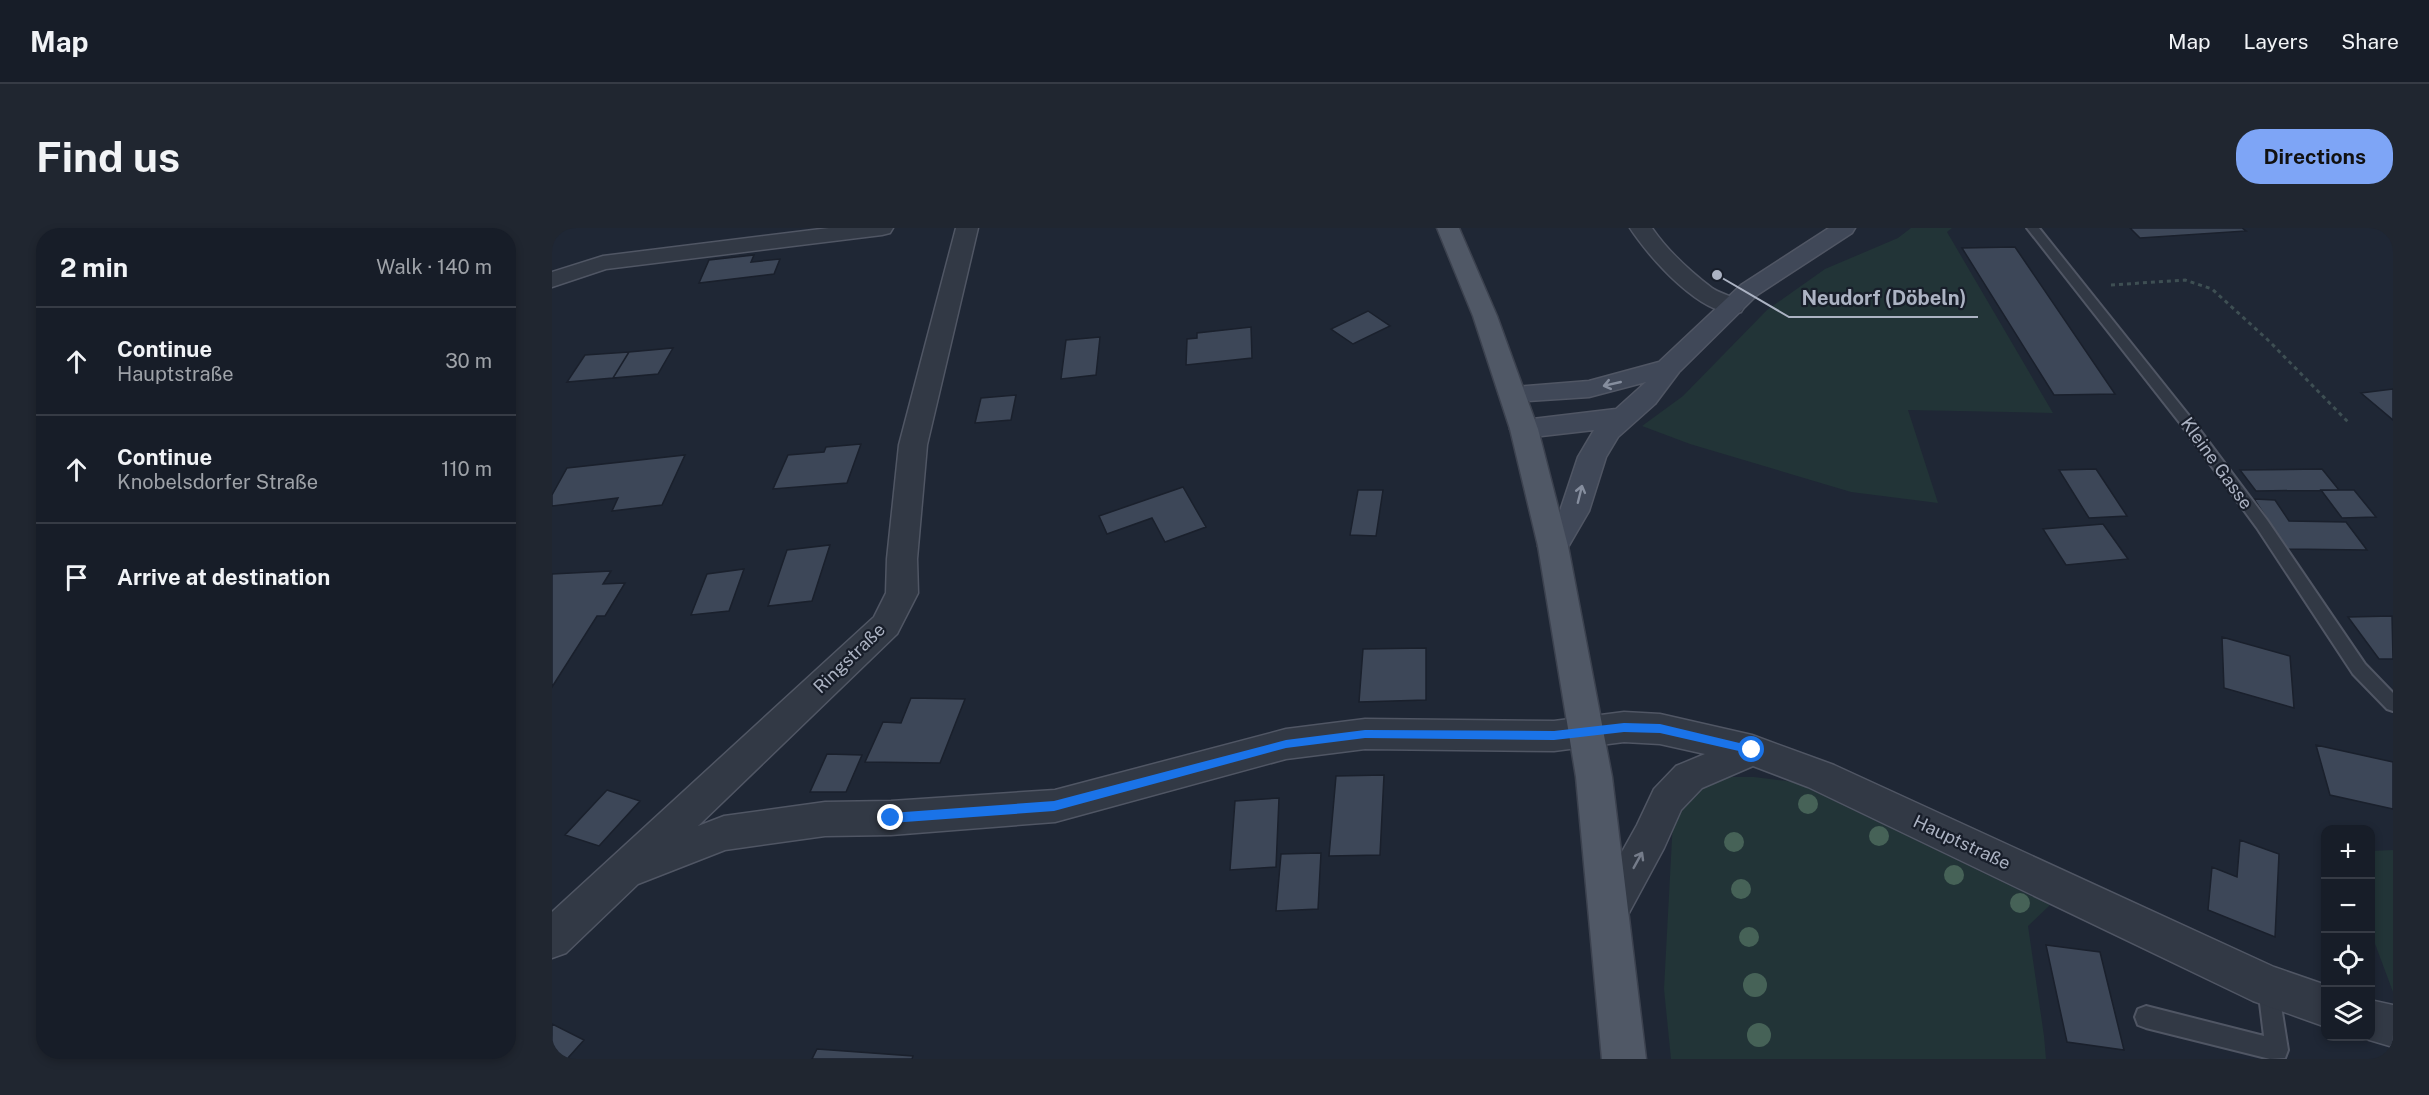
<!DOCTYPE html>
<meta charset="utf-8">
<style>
:root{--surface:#171d28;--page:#202630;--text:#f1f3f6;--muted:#9ea2a8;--line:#363b45;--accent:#7ea5f6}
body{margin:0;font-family:"Public Sans",sans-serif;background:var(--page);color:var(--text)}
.controls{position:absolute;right:18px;bottom:18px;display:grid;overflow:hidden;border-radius:12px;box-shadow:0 3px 9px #0003}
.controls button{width:54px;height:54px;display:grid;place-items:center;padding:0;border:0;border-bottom:2px solid var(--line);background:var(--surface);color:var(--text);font:30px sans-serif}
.stop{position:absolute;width:18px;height:18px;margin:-14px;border:4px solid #1a73e8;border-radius:50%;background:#fff}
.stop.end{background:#1a73e8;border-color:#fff;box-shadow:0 2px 6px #0008}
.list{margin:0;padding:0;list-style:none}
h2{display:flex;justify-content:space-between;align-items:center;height:78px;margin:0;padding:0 24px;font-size:26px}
h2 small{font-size:20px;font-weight:400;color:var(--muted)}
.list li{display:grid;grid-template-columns:39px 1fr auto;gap:18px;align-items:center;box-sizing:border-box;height:108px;padding:0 24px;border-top:2px solid var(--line)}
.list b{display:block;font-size:22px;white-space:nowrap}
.list p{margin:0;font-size:20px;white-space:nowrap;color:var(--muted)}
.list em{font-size:20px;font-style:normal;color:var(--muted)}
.icon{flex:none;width:33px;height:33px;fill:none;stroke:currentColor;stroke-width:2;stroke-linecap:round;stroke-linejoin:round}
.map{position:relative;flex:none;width:1841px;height:831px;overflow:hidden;border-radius:24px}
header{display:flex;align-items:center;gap:36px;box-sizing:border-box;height:84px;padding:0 30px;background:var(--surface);border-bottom:2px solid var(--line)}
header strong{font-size:28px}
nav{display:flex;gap:33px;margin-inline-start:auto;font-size:21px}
.intro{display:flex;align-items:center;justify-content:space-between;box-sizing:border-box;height:144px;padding:0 36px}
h1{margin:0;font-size:42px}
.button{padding:15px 27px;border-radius:24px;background:var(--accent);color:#111;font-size:21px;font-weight:700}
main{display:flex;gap:36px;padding:0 36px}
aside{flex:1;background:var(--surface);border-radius:24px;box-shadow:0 3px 9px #0003}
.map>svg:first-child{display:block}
.green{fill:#223437}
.building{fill:#3d4758;stroke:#1a202c;stroke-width:1.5}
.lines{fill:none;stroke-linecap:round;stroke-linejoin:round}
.lane-casing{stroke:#505664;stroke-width:4}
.street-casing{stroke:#505664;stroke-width:3}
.secondary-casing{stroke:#505664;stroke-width:3}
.primary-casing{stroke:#3c424f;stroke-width:3}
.path{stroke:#3e4f53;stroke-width:3;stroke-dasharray:4 4;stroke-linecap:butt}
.lane{fill:#323945;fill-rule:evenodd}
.street{fill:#323945;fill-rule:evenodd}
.secondary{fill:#404858;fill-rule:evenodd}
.primary{fill:#505866;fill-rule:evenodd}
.tree{fill:#466257}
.oneway{stroke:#868e9e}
.oneway2{stroke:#757c8a}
.route{fill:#1a73e8}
.labels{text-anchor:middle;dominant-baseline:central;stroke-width:4.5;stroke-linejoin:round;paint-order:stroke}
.street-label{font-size:18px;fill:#acb3c3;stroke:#181e2a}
.leader{fill:none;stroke:#acb3c3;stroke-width:2}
.callout-dot{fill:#acb3c3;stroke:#181e2a;stroke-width:2}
.callout-label{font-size:20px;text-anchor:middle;font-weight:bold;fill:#acb3c3;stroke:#181e2a;stroke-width:4.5;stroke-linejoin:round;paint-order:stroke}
</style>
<header>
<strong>Map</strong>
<nav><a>Map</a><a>Layers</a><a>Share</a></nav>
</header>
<div class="intro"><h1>Find us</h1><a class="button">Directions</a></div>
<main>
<aside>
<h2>2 min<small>Walk · 140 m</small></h2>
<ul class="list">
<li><svg class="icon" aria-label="ahead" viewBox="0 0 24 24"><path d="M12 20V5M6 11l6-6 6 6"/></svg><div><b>Continue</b><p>Hauptstraße</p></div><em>30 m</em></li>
<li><svg class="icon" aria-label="ahead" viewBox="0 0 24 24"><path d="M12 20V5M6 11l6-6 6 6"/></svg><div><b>Continue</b><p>Knobelsdorfer Straße</p></div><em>110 m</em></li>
<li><svg class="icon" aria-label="arrive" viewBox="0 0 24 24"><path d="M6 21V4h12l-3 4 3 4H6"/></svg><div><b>Arrive at destination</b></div></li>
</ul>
</aside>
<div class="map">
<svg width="1841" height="831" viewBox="0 0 1841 831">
<rect width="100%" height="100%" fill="#1f2735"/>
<path class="green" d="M 1359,0 L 1400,0 L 1395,4 L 1501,185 L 1356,182 L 1386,275 L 1299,264 L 1138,216 L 1090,198 L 1131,168 L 1215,82 L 1273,41 L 1346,10 Z
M 1160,549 L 1202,549 L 1243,554 L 1498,677 L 1476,698 L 1492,808 L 1494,831 L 1119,831 L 1112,761 L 1121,592 L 1132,567 Z
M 1841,622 L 1841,764 L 1819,705 L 1819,623 Z"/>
<path class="building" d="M 1578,0 L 1690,0 L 1694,3 L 1588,10 Z
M 1463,19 L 1563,166 L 1502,167 L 1410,20 Z
M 202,27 L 199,34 L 228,31 L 222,46 L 147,55 L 157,32 Z
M 816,83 L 838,98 L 801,116 L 779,101 Z
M 699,99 L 700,130 L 634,137 L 635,111 L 645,110 L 645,105 Z
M 548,109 L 544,147 L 509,151 L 514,112 Z
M 121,120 L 106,146 L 61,150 L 77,124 Z
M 77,124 L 61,150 L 15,154 L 33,127 Z
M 1841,161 L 1841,192 L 1809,165 Z
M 464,167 L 459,192 L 423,195 L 429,170 Z
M 309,216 L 295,255 L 221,261 L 236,227 L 272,224 L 274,219 Z
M 133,227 L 110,277 L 60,283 L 66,270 L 0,278 L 0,267 L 15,240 Z
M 1544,241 L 1575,288 L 1537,290 L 1507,242 Z
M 1770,241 L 1787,262 L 1704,263 L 1688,242 Z
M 631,259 L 654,299 L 613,314 L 600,290 L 555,306 L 547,288 Z
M 806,262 L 831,262 L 824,308 L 798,307 Z
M 1769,262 L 1802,262 L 1824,289 L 1790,290 Z
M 1702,271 L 1723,272 L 1737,293 L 1794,294 L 1815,322 L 1735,321 Z
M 1551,296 L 1576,331 L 1514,337 L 1491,301 Z
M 278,317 L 260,373 L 216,378 L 235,322 Z
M 192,341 L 177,383 L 139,387 L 155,346 Z
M 59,343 L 51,356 L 73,355 L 53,388 L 45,388 L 0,459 L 0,346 Z
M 1840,388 L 1841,431 L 1827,431 L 1796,389 Z
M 1670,409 L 1738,428 L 1742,480 L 1672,460 Z
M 874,420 L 874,472 L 807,474 L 811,421 Z
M 359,470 L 413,471 L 388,535 L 313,534 L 331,494 L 349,495 Z
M 1764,517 L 1841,534 L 1841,581 L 1778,567 Z
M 275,526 L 310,527 L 294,564 L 258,564 Z
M 832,547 L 828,627 L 777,628 L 784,548 Z
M 55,562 L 88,573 L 47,618 L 13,607 Z
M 727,570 L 724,639 L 678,642 L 683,573 Z
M 1688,612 L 1727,626 L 1723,709 L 1656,682 L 1660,639 L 1685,649 Z
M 769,625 L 766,681 L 724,683 L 729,626 Z
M 1494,717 L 1548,724 L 1572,822 L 1515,814 Z
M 0,796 L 32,812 L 15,831 L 0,831 Z
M 265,821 L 361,828 L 360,831 L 260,831 Z"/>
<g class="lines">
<defs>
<path id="lane" d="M 1475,0 L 1487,0 L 1638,189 L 1715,292 L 1813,436 L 1841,465 L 1841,483 L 1835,481 L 1801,446 L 1705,300 L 1628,195 Z
M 1716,749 L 1723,752 L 1726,759 L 1736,822 L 1733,830 L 1718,831 L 1594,800 L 1586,797 L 1583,789 L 1586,781 L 1594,778 L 1712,808 L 1706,759 L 1709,752 Z"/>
<path id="street" d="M 277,0 L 341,0 L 338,5 L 330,7 L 54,41 L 0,59 L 0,44 L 51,28 Z
M 404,0 L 426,0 L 375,217 L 365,331 L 366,365 L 345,406 L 146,598 L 172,588 L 273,574 L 339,573 L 503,562 L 734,501 L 813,491 L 1002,493 L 1072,484 L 1108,486 L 1200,507 L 1282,537 L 1722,739 L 1774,757 L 1774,799 L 1701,773 L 1256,559 L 1201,538 L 1150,560 L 1129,582 L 1112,620 L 1071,696 L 1057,702 L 1043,696 L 1037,683 L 1085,597 L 1102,561 L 1124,538 L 1153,526 L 1108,516 L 1072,514 L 1002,523 L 813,521 L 734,531 L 503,594 L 339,607 L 273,608 L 173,622 L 86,656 L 14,725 L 0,730 L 0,684 L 322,389 L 334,365 L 335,331 L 347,217 Z
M 1078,0 L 1100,0 C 1115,22 1139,44 1160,60 C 1170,67 1185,68 1192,79 L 1189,84 C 1152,93 1096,28 1078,0 Z
M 1818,772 L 1841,777 L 1841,819 L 1804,808 L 1818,808 Z"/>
<path id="secondary" d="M 1277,0 L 1303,0 L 1300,5 L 1205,67 L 1127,144 L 1103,176 L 1066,209 L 1054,229 L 1037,283 L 1012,326 L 1001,329 L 990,326 L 986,318 L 1008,283 L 1026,229 L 1042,202 L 972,210 L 962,207 L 958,201 L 962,195 L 972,192 L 1064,181 L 1094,154 L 1037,169 L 960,174 L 951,172 L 947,166 L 951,160 L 1037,153 L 1107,134 L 1189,57 Z"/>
<path id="primary" d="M 885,0 L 907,0 L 945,88 L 986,201 L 1016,318 L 1060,549 L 1094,831 L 1050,831 L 1024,549 L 986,318 L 958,201 L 921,88 Z"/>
</defs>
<use href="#lane" class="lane-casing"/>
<use href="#street" class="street-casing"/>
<use href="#secondary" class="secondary-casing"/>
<use href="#primary" class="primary-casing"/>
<path class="path" d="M 1559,57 L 1633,52 L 1660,61 L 1717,113 L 1798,196"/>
<use href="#lane" class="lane"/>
<use href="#street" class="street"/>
<use href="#secondary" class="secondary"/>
<use href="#primary" class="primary"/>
</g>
<g class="tree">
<circle cx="1256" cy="576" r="10"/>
<circle cx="1327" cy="608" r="10"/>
<circle cx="1182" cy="614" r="10"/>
<circle cx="1402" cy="647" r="10"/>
<circle cx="1189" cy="661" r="10"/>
<circle cx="1468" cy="675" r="10"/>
<circle cx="1197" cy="709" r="10"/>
<circle cx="1203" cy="757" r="12"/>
<circle cx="1207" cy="807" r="12"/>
</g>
<defs><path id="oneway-shaft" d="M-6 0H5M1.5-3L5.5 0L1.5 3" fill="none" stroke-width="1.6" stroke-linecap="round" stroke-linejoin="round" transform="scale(1.5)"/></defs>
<g class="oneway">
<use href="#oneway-shaft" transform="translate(1060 156) rotate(167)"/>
<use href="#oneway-shaft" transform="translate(1028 266) rotate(-76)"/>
</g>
<use class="oneway2" href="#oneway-shaft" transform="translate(1086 632) rotate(-61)"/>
<path class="route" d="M 1072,495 L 1108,496 L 1200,518 L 1205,522 L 1200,526 L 1108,505 L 1072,504 L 1002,512 L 813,510 L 734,520 L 502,583 L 339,595 L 334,590 L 339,585 L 502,573 L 734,512 L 813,502 L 1002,503 Z"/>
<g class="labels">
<g class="street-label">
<text transform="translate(1665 235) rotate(54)">Kleine Gasse</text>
<text transform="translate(297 430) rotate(-44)">Ringstraße</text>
<text transform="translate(1410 614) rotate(25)">Hauptstraße</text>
</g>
</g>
<path class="leader" d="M1165 47L1237 89H1426"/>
<circle class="callout-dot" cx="1165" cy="47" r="6"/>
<g class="callout-label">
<text x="1332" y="77">Neudorf (Döbeln)</text>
</g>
</svg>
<div class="controls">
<button>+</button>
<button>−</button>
<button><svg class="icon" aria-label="locate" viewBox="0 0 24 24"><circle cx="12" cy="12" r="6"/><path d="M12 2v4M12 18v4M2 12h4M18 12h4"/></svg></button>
<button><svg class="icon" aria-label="layers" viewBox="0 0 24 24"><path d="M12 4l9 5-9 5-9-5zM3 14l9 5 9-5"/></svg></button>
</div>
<div class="stop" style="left:1200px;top:522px"></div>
<div class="stop end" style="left:339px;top:590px"></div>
</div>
</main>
